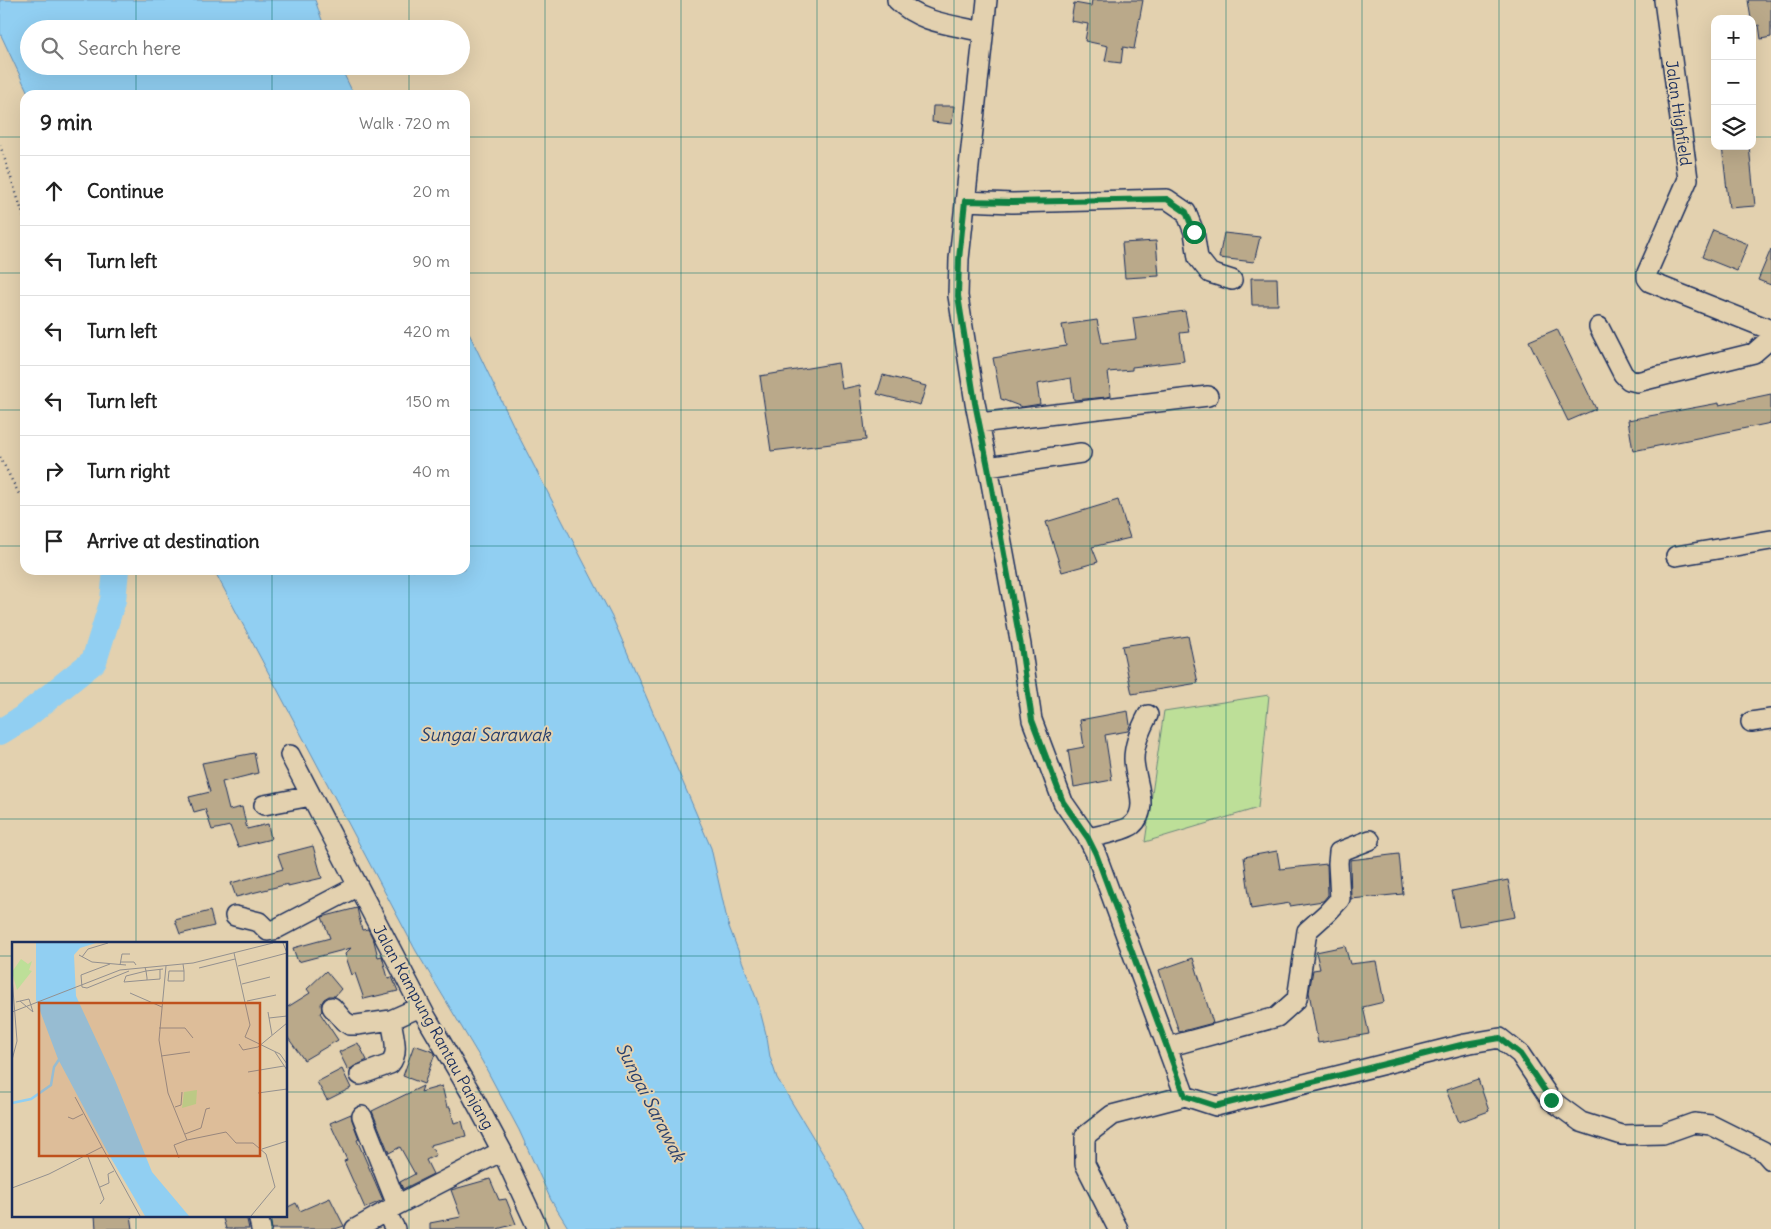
<!DOCTYPE html>
<meta charset="utf-8">
<style>
:root{--surface:#fff;--page:#f2f2f2;--text:#222;--muted:#767676;--line:#e0e0e0}
body{margin:0;font-family:Delius,sans-serif;background:var(--page);color:var(--text)}
.controls{position:absolute;right:15px;top:15px;display:grid;overflow:hidden;border-radius:10px;box-shadow:0 5px 20px #0002}
.controls button{width:45px;height:45px;display:grid;place-items:center;padding:0;border:0;border-bottom:1px solid var(--line);background:var(--surface);color:var(--text);font:25px sans-serif}
.stop{position:absolute;width:15px;height:15px;margin:-11px;border:4px solid #0b8043;border-radius:50%;background:#fff}
.stop.end{background:#0b8043;border-color:#fff;box-shadow:0 1px 5px #0008}
.list{margin:0;padding:0;list-style:none}
h2{display:flex;justify-content:space-between;align-items:center;height:65px;margin:0;padding:0 20px;font-size:21px}
h2 small{font-size:16px;font-weight:400;color:var(--muted)}
.list li{display:grid;grid-template-columns:32px 1fr auto;gap:15px;align-items:center;box-sizing:border-box;height:70px;padding:0 20px;border-top:1px solid var(--line)}
.list b{display:block;font-size:19px;white-space:nowrap}
.list em{font-size:16px;font-style:normal;color:var(--muted)}
.icon{flex:none;width:28px;height:28px;fill:none;stroke:currentColor;stroke-width:2;stroke-linecap:round;stroke-linejoin:round}
.map{position:relative;flex:none;width:1771px;height:1229px;overflow:hidden}
.search{position:absolute;background:var(--surface);box-shadow:0 5px 20px #0002;left:20px;top:20px;width:450px;height:55px;display:flex;align-items:center;gap:12px;box-sizing:border-box;padding:0 18px;border-radius:28px;color:var(--muted);font-size:19px}
.panel{position:absolute;background:var(--surface);box-shadow:0 5px 20px #0002;left:20px;top:90px;width:450px;height:485px;border-radius:15px}
.map>svg:first-child{display:block}
.green{fill:#bddf98;stroke:#6c877b}
.water{fill:#91cff2;stroke:#628fb7}
.lines{fill:none;stroke-linecap:round;stroke-linejoin:round}
.river{stroke:#91cff2;stroke-width:26}
.building{fill:#baa98a;stroke:#1b2f5e}
.minor-casing{stroke:#1b2f5e;stroke-width:22}
.path{stroke:#1b2f5e;stroke-width:2.5;stroke-dasharray:1 4;stroke-linecap:butt}
.minor{stroke:#e3d1af;stroke-width:19}
.route{stroke:#0b8043;stroke-width:6}
.grid{fill:none;stroke:#0f766e;stroke-width:1;stroke-opacity:0.55}
.labels{text-anchor:middle;dominant-baseline:central;stroke-width:4;stroke-linejoin:round;paint-order:stroke}
.street-label{font-size:16px;fill:#1b2f5e;stroke:#e3d1af}
.water-label{font-size:18px;font-style:italic;fill:#273f6d;stroke:#e3d1af}
.inset-river{fill:none;stroke:#91cff2;stroke-width:2.5}
.inset-road{fill:none;stroke:#93908f;stroke-width:1}
.view{fill:#bf511c;fill-opacity:0.15;stroke:#bf511c;stroke-width:2.5}
.inset-edge{fill:none;stroke:#1b2f5e;stroke-width:2.5}
</style>
<div class="map">
<svg width="1771" height="1229" viewBox="0 0 1771 1229">
<rect width="100%" height="100%" fill="#e3d1af"/>
<filter id="ink" filterUnits="userSpaceOnUse"><feTurbulence type="fractalNoise" baseFrequency=".02" numOctaves="2"/><feDisplacementMap in="SourceGraphic" scale="10" xChannelSelector="R" yChannelSelector="G"/><feConvolveMatrix kernelMatrix="1 2 1 2 8 2 1 2 1" color-interpolation-filters="sRGB"/></filter>
<g filter="url(#ink)">
<path class="green" d="M 1269,695 L 1258,808 L 1145,842 L 1164,711 Z"/>
<path class="water" d="M 0,0 L 315,0 L 325,29 L 29,29 L 29,66 L 340,66 L 354,95 L 29,95 L 0,33 Z
M 465,325 L 516,431 L 613,619 L 711,848 L 728,924 L 758,1003 L 767,1038 L 770,1057 L 777,1078 L 828,1162 L 864,1229 L 569,1229 L 551,1200 L 519,1130 L 482,1061 L 416,951 L 214,570 L 465,570 Z"/>
<g class="lines">
<path class="river" d="M 0,732 L 23,718 L 94,661 L 113,600 L 116,570"/>
</g>
<path class="building" d="M 1092,0 L 1143,0 L 1134,49 L 1123,47 L 1121,63 L 1105,61 L 1108,46 L 1085,41 L 1088,24 L 1071,21 L 1074,3 L 1091,6 Z
M 1748,0 L 1771,0 L 1771,37 L 1761,39 L 1759,25 L 1752,27 L 1752,19 L 1751,19 Z
M 933,106 L 954,106 L 952,124 L 932,122 Z
M 1722,146 L 1749,146 L 1755,206 L 1729,208 Z
M 1713,230 L 1748,244 L 1737,271 L 1702,257 Z
M 1224,233 L 1260,237 L 1254,262 L 1219,258 Z
M 1156,241 L 1159,276 L 1125,278 L 1122,243 Z
M 1771,249 L 1771,285 L 1758,280 Z
M 1251,278 L 1277,278 L 1278,305 L 1252,305 Z
M 1185,311 L 1189,332 L 1180,333 L 1184,361 L 1132,367 L 1132,370 L 1108,372 L 1111,396 L 1107,397 L 1074,400 L 1071,378 L 1037,384 L 1040,404 L 1022,407 L 1001,399 L 993,358 L 1066,346 L 1062,325 L 1097,320 L 1102,343 L 1136,339 L 1133,318 Z
M 1557,329 L 1596,409 L 1568,421 L 1529,341 Z
M 838,363 L 842,389 L 860,385 L 866,440 L 771,451 L 760,376 Z
M 883,375 L 926,386 L 920,405 L 877,394 Z
M 1771,394 L 1771,423 L 1633,451 L 1628,420 L 1719,403 L 1719,405 Z
M 1118,500 L 1130,538 L 1092,547 L 1098,562 L 1062,572 L 1046,522 Z
M 1188,636 L 1198,683 L 1132,694 L 1122,646 Z
M 1128,711 L 1130,725 L 1128,731 L 1105,735 L 1112,780 L 1074,787 L 1068,750 L 1084,747 L 1080,720 Z
M 254,753 L 258,773 L 222,782 L 229,810 L 242,807 L 247,829 L 268,824 L 271,839 L 238,847 L 230,826 L 212,830 L 205,809 L 194,812 L 189,797 L 210,792 L 202,763 Z
M 313,846 L 322,878 L 288,886 L 288,884 L 236,897 L 231,883 L 283,869 L 278,855 Z
M 1277,851 L 1280,869 L 1327,864 L 1328,895 L 1323,901 L 1290,906 L 1290,903 L 1251,909 L 1244,857 Z
M 1399,854 L 1403,894 L 1351,899 L 1350,860 Z
M 1508,880 L 1515,917 L 1459,927 L 1452,891 Z
M 357,908 L 362,930 L 368,929 L 374,941 L 378,957 L 382,956 L 388,978 L 392,977 L 398,991 L 364,999 L 355,973 L 352,975 L 345,954 L 351,948 L 298,962 L 293,948 L 330,938 L 322,917 Z
M 210,911 L 214,926 L 180,934 L 175,920 Z
M 1345,946 L 1350,964 L 1376,961 L 1384,1002 L 1363,1007 L 1369,1034 L 1318,1043 L 1309,992 L 1313,970 L 1320,969 L 1316,952 Z
M 1193,958 L 1213,1023 L 1179,1032 L 1159,970 Z
M 326,971 L 341,989 L 335,996 L 329,996 L 324,999 L 321,1004 L 322,1011 L 320,1013 L 338,1040 L 304,1060 L 286,1035 L 286,1008 L 310,993 L 307,989 Z
M 358,1043 L 367,1060 L 348,1070 L 339,1052 Z
M 414,1045 L 434,1052 L 435,1054 L 424,1084 L 403,1076 Z
M 342,1069 L 351,1088 L 327,1100 L 317,1082 Z
M 1478,1079 L 1489,1111 L 1459,1122 L 1446,1090 Z
M 423,1086 L 421,1092 L 442,1086 L 447,1107 L 450,1107 L 454,1123 L 462,1121 L 466,1136 L 430,1145 L 436,1155 L 426,1160 L 433,1174 L 403,1189 L 400,1182 L 415,1174 L 400,1147 L 389,1153 L 372,1111 Z
M 351,1114 L 352,1120 L 359,1139 L 357,1140 L 383,1200 L 365,1208 L 344,1161 L 347,1160 L 330,1123 Z
M 490,1179 L 499,1200 L 506,1199 L 516,1224 L 497,1229 L 430,1229 L 430,1223 L 461,1217 L 451,1190 Z
M 330,1198 L 344,1226 L 335,1229 L 272,1229 L 270,1219 L 278,1215 L 286,1215 L 286,1208 L 296,1203 L 300,1211 Z
M 95,1215 L 131,1215 L 133,1229 L 96,1229 Z
M 222,1215 L 246,1215 L 249,1229 L 226,1229 Z"/>
<g class="lines">
<defs>
<path id="minor" d="M 897,0 C 919,23 954,25 983,32
M 987,0 L 959,259 L 958,296 L 975,403 L 988,467 L 1021,645 L 1032,720 L 1063,802 L 1088,838 L 1096,854 L 1185,1096 L 1216,1106 L 1465,1044 L 1500,1038 L 1520,1054 L 1551,1100 L 1581,1122 L 1622,1135 L 1663,1134 L 1694,1123 L 1711,1125 L 1763,1151 L 1771,1160
M 1664,0 L 1688,179 L 1647,273 L 1647,278 L 1650,282 L 1771,330
M 965,201 L 1012,203 L 1167,199 L 1186,212 L 1194,232 L 1198,258 L 1210,273 L 1232,280
M 1599,327 L 1623,374 L 1629,380 L 1637,382 L 1754,353 L 1771,338
M 979,423 L 1208,396
M 988,467 L 1081,453
M 1676,556 L 1771,540
M 1751,722 L 1771,719
M 290,755 L 425,1015 L 472,1095 L 502,1151 L 397,1205 L 355,1229
M 264,805 L 311,796
M 1088,838 C 1097,836 1127,830 1132,825 C 1151,809 1134,779 1134,759 C 1134,743 1141,728 1148,715
M 235,916 L 259,922 L 268,931 L 274,930 L 358,886
M 332,1007 L 344,1021 L 350,1025 L 357,1025 L 391,1020 L 420,1007
M 1167,1047 L 1277,1017 L 1297,999 L 1307,931 L 1327,913 L 1340,899 L 1338,863 L 1339,852 L 1370,840
M 360,1075 L 390,1064 C 400,1053 393,1034 391,1020
M 362,1116 L 397,1205
M 502,1151 L 538,1229
M 386,1212 L 395,1229
M 258,1215 L 261,1229
M 1118,1229 L 1085,1164 L 1085,1136 L 1112,1115 L 1185,1096"/>
</defs>
<use href="#minor" class="minor-casing"/>
<path class="path" d="M 0,145 L 25,220
M 0,457 L 19,494 L 25,495"/>
<use href="#minor" class="minor"/>
</g>
</g>
<g class="lines" filter="url(#ink)">
<path class="route" d="M 1194,232 L 1186,212 L 1167,199 L 1012,202 L 965,201 L 959,259 L 958,296 L 975,403 L 988,467 L 1021,646 L 1032,720 L 1063,802 L 1088,838 L 1096,854 L 1185,1096 L 1216,1106 L 1465,1044 L 1500,1038 L 1520,1054 L 1551,1100"/>
</g>
<path class="grid" d="M 136,0 L 136,29M 272,0 L 272,29M 409,0 L 409,29M 545,0 L 545,1229M 681,0 L 681,1229M 817,0 L 817,1229M 954,0 L 954,1229M 1090,0 L 1090,1229M 1226,0 L 1226,1229M 1362,0 L 1362,1229M 1499,0 L 1499,1229M 1635,0 L 1635,1229M 136,66 L 136,95M 272,66 L 272,95M 409,66 L 409,95M 0,137 L 25,137M 465,137 L 1715,137M 1752,137 L 1771,137M 0,273 L 25,273M 465,273 L 1771,273M 0,410 L 25,410M 465,410 L 1771,410M 0,546 L 25,546M 465,546 L 1771,546M 136,570 L 136,943M 272,570 L 272,943M 409,570 L 409,1229M 0,683 L 1771,683M 0,819 L 1771,819M 0,956 L 14,956M 286,956 L 1771,956M 0,1092 L 14,1092M 286,1092 L 1771,1092M 136,1215 L 136,1229M 272,1215 L 272,1229"/>
<g class="labels">
<g class="street-label">
<text transform="translate(1679 113) rotate(82)">Jalan Highfield</text>
<text transform="translate(434 1027) rotate(61)">Jalan Kampung Rantau Panjang</text>
</g>
<g class="water-label">
<text x="485" y="734">Sungai Sarawak</text>
<text transform="translate(651 1102) rotate(63)">Sungai Sarawak</text>
</g>
</g>
<g transform="translate(12 942)">
<rect width="275" height="275" fill="#e3d1af"/>
<path d="M 9,17 L 16,22 L 20,19 L 17,28 L 20,29 L 5,48 L 0,30 ZM 185,148 L 184,162 L 170,166 L 172,150 Z" fill="#bddf98"/>
<path d="M 24,1 L 84,1 L 68,6 L 62,13 L 64,54 L 103,138 L 140,230 L 177,274 L 133,274 L 96,211 L 46,117 L 24,58 Z" fill="#91cff2"/>
<path class="inset-river" d="M 0,161 L 19,157 L 39,143 L 42,125 L 48,116"/>
<path class="inset-road" d="M 222,11 L 238,83 L 233,95 L 268,112 L 275,122M 67,13 L 80,20 L 114,23M 70,15 L 76,7 L 96,1M 109,20 L 122,20 L 124,23M 98,22 L 69,33 L 70,45 L 75,46 L 117,29M 171,22 L 172,29 L 172,39 L 156,39 L 157,29 L 172,29M 108,23 L 110,12 L 118,12M 154,24 L 147,98 L 156,151 L 175,198 L 214,190 L 224,201 L 241,201 L 254,212 L 263,245 L 239,274M 226,24 L 275,11 L 271,1M 133,25 L 134,29 L 135,36 L 135,38 L 112,40 L 114,34 L 134,29 L 151,27M 187,26 L 223,17M 0,35 L 5,99 L 0,118M 135,38 L 148,37 L 148,27M 230,42 L 258,35M 118,51 L 150,65M 235,59 L 264,53M 4,60 L 17,57 L 21,70 L 8,59M 0,70 L 108,28 L 181,21 L 261,1M 256,70 L 260,93M 257,76 L 275,74M 147,86 L 173,86 L 181,96M 227,102 L 231,108 L 246,105 L 275,81M 263,110 L 275,128M 149,114 L 178,110M 236,130 L 272,124M 246,151 L 275,147M 163,165 L 169,163 L 170,150M 56,175 L 61,177 L 71,172M 173,192 L 189,186 L 194,167 L 198,166M 90,205 L 128,274M 250,207 L 275,199M 75,212 L 92,257 L 88,262M 167,216 L 162,203 L 175,198M 88,245 L 97,241 L 96,232 L 102,229M 0,246 L 37,232 L 90,205 L 63,155"/>
<path class="view" d="M 27,61 L 248,61 L 248,214 L 27,214 Z"/>
<rect width="275" height="275" class="inset-edge"/>
</g>
</svg>
<div class="controls">
<button>+</button>
<button>−</button>
<button><svg class="icon" aria-label="layers" viewBox="0 0 24 24"><path d="M12 4l9 5-9 5-9-5zM3 14l9 5 9-5"/></svg></button>
</div>
<div class="stop" style="left:1194px;top:232px"></div>
<div class="stop end" style="left:1551px;top:1100px"></div>
<div class="search"><svg class="icon" aria-label="search" viewBox="0 0 24 24"><circle cx="10" cy="10" r="6"/><path d="M15 15l6 6"/></svg>Search here</div>
<section class="panel">
<h2>9 min<small>Walk · 720 m</small></h2>
<ul class="list">
<li><svg class="icon" aria-label="ahead" viewBox="0 0 24 24"><path d="M12 20V5M6 11l6-6 6 6"/></svg><div><b>Continue</b></div><em>20 m</em></li>
<li><svg class="icon" aria-label="left" viewBox="0 0 24 24"><path d="M17 20v-9H6M10 6l-5 5 5 5"/></svg><div><b>Turn left</b></div><em>90 m</em></li>
<li><svg class="icon" aria-label="left" viewBox="0 0 24 24"><path d="M17 20v-9H6M10 6l-5 5 5 5"/></svg><div><b>Turn left</b></div><em>420 m</em></li>
<li><svg class="icon" aria-label="left" viewBox="0 0 24 24"><path d="M17 20v-9H6M10 6l-5 5 5 5"/></svg><div><b>Turn left</b></div><em>150 m</em></li>
<li><svg class="icon" aria-label="right" viewBox="0 0 24 24"><path d="M7 20v-9h11M14 6l5 5-5 5"/></svg><div><b>Turn right</b></div><em>40 m</em></li>
<li><svg class="icon" aria-label="arrive" viewBox="0 0 24 24"><path d="M6 21V4h12l-3 4 3 4H6"/></svg><div><b>Arrive at destination</b></div></li>
</ul>
</section>
</div>
